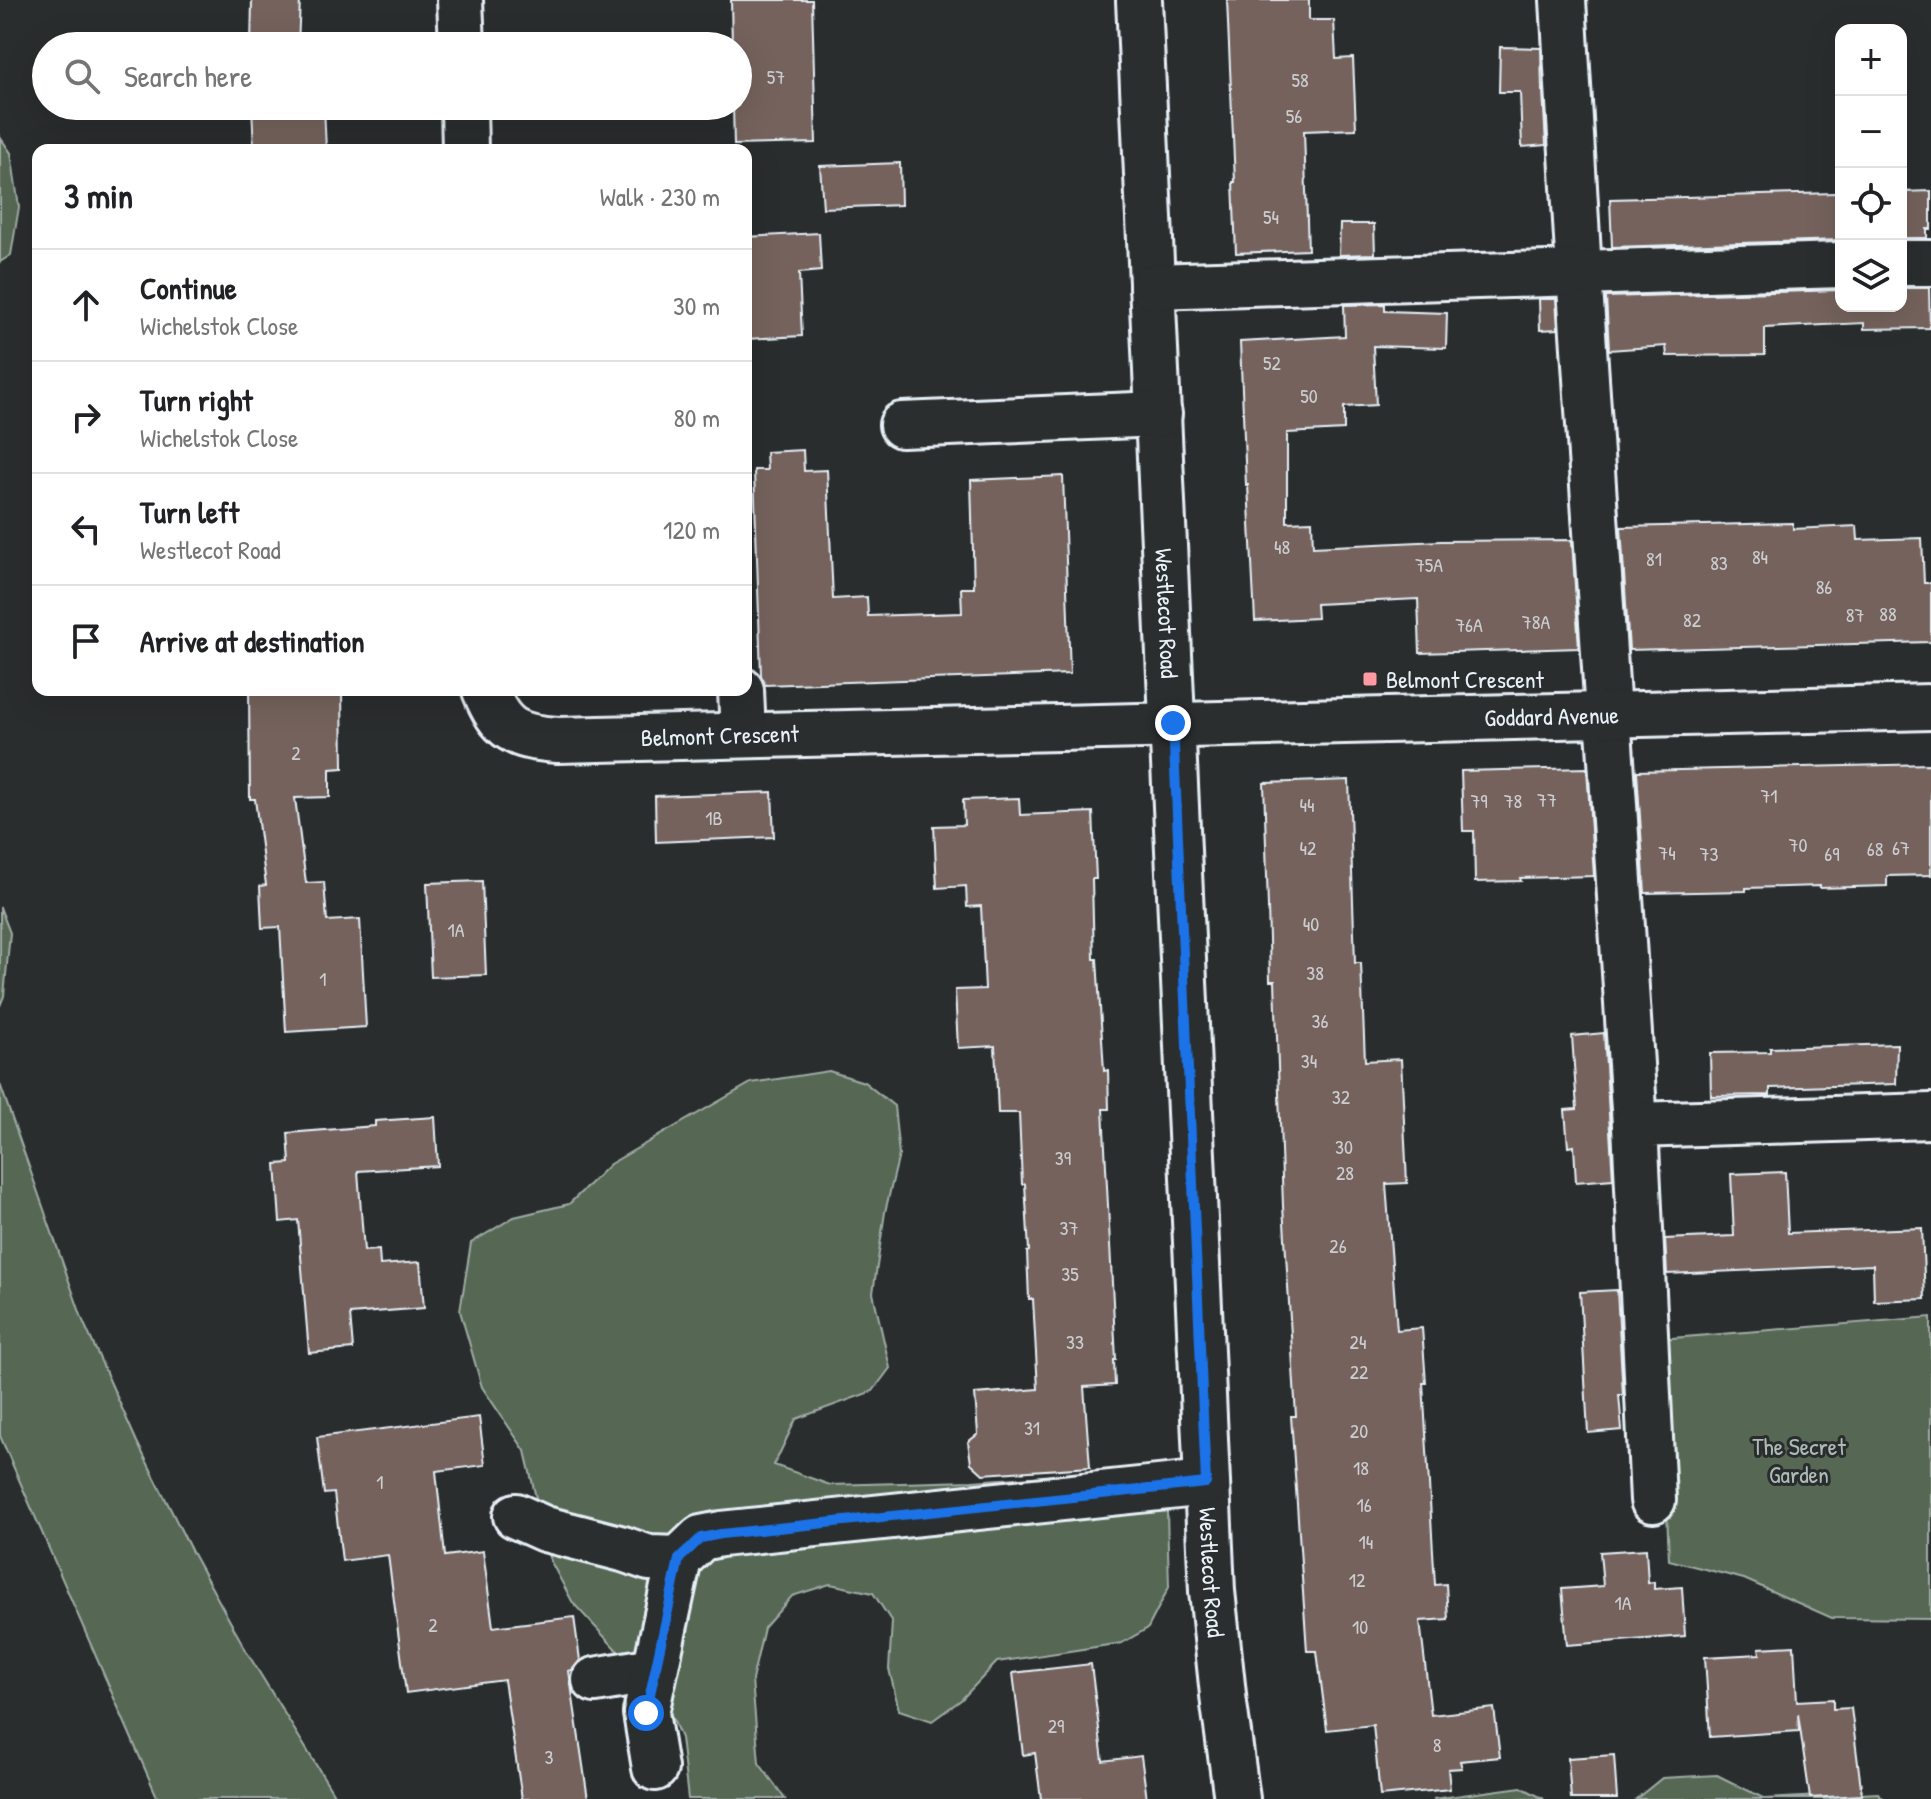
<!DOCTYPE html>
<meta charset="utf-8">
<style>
:root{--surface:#fff;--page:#f2f2f2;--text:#202124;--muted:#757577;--line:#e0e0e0}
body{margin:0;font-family:"Patrick Hand",sans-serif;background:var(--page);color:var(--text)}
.controls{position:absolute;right:24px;top:24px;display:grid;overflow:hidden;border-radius:16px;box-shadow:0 8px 32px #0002}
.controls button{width:72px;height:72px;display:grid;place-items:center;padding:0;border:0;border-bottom:2px solid var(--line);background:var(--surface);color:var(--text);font:40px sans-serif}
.stop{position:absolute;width:24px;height:24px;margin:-18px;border:6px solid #1a73e8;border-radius:50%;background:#fff}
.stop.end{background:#1a73e8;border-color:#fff;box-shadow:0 2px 8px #0008}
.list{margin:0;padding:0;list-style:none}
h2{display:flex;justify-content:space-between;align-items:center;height:104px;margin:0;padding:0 32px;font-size:34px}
h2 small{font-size:26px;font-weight:400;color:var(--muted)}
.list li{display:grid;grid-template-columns:52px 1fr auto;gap:24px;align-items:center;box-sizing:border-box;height:112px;padding:0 32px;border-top:2px solid var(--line)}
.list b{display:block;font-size:30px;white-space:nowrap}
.list p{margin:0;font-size:26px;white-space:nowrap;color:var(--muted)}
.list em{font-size:26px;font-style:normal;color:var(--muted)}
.icon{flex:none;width:44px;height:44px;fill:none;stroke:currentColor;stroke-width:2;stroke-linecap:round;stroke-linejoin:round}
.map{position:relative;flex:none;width:1931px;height:1799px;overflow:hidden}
.search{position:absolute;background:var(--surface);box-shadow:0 8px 32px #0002;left:32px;top:32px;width:720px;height:88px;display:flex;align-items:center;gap:20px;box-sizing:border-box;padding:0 28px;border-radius:44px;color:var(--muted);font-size:30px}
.panel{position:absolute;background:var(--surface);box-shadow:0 8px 32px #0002;left:32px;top:144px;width:720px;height:552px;border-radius:16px}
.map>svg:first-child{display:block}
.green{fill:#566853;stroke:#9faca6;stroke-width:2}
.building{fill:#74625c;stroke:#e8f1f8;stroke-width:2}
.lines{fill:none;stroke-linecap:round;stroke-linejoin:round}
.minor-casing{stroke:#e8f1f8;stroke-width:50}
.minor{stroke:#2a2d2e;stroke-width:44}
.route{stroke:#1a73e8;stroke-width:10}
.poi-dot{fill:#ff9aa2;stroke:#2a2d2e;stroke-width:3}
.labels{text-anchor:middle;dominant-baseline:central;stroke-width:6;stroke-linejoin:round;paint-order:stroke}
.number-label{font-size:20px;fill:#cbcdd1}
.street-label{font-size:24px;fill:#e8f1f8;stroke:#2a2d2e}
.poi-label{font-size:24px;fill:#e8f1f8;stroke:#2a2d2e;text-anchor:start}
.park-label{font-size:24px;fill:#aebab6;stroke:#2a2d2e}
</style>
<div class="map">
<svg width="1931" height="1799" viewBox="0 0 1931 1799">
<rect width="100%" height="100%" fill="#2a2d2e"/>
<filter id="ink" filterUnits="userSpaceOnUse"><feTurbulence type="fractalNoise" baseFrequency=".0125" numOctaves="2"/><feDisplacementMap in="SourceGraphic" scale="16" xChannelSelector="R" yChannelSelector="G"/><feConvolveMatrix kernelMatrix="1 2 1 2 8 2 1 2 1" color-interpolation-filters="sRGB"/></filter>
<g filter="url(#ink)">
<path class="green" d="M 0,137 L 11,153 L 19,207 L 11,255 L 0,262 Z
M 0,907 L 10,933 L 4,996 L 0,1006 Z
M 829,1071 L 864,1082 L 894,1106 L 899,1155 L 885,1212 L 873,1293 L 890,1368 L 873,1391 L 796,1419 L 774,1465 L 830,1485 L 972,1481 L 1137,1470 L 1166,1472 L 1169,1587 L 1148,1628 L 1122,1643 L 997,1662 L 961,1700 L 932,1721 L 899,1710 L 889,1669 L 892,1622 L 873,1593 L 830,1584 L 792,1596 L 764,1628 L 752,1680 L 759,1763 L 785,1799 L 688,1799 L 681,1738 L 666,1703 L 573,1603 L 551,1562 L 525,1451 L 482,1387 L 460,1311 L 471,1243 L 514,1217 L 569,1204 L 610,1164 L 751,1083 Z
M 0,1084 L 83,1321 L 137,1442 L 192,1552 L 248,1654 L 337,1799 L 158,1799 L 0,1436 Z
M 1931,1317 L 1931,1619 L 1832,1618 L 1744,1579 L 1669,1560 L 1660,1339 Z
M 1717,1775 L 1765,1799 L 1878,1793 L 1884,1799 L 1636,1799 L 1662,1778 Z
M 1521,1787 L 1544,1799 L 1433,1799 Z"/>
<path class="building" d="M 252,0 L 300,0 L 298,46 L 251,46 Z
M 731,0 L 812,0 L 816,143 L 734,145 L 733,106 L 738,106 L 738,46 L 732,46 Z
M 1227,0 L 1309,0 L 1309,20 L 1334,20 L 1336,59 L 1353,58 L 1356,129 L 1304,131 L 1308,250 L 1236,253 L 1233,182 L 1235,182 Z
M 1500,47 L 1541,48 L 1542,91 L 1543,91 L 1546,145 L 1522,147 L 1520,92 L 1499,92 Z
M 252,106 L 324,106 L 326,150 L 254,150 Z
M 900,163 L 901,205 L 823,208 L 820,166 Z
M 1931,191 L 1931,229 L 1927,229 L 1927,238 L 1901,238 L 1901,192 Z
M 1836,193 L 1841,193 L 1841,240 L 1612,247 L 1610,199 Z
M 1340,224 L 1374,224 L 1375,254 L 1339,255 Z
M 819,233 L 821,271 L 799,273 L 802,336 L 746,339 L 746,237 Z
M 1901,288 L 1929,288 L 1930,328 L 1864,329 L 1864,323 L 1765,328 L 1765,355 L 1667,356 L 1666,346 L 1609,350 L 1606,297 L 1841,290 L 1841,306 L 1901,306 Z
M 1539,299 L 1556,299 L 1558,329 L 1540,330 Z
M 1385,304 L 1385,311 L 1447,313 L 1446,348 L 1373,346 L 1376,405 L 1344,407 L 1344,430 L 1287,433 L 1287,522 L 1312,521 L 1313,547 L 1441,541 L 1572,540 L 1579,648 L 1420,653 L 1418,599 L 1316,604 L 1317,618 L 1255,621 L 1248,485 L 1246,485 L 1240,342 L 1345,336 L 1344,305 Z
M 803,450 L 804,471 L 827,470 L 833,599 L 867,597 L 868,616 L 962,613 L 961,588 L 974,588 L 971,480 L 1063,476 L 1070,674 L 765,685 L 761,675 L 754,470 L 767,470 L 766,452 Z
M 1793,523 L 1793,529 L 1857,526 L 1858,540 L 1922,538 L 1924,583 L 1931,583 L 1931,642 L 1629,650 L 1621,527 Z
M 249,690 L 342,690 L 343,768 L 330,769 L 330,797 L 295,798 L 306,883 L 324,882 L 327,921 L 360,919 L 366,1027 L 286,1032 L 280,927 L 262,928 L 260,886 L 266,885 L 255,799 L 250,799 Z
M 1931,764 L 1931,875 L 1887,876 L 1887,886 L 1820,888 L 1820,886 L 1746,888 L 1746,891 L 1645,893 L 1637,771 Z
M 1587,768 L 1594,876 L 1520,878 L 1521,881 L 1475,882 L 1474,831 L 1463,831 L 1461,771 Z
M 1349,780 L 1355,963 L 1361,963 L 1365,1061 L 1401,1059 L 1407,1183 L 1386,1184 L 1397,1330 L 1422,1328 L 1426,1383 L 1423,1383 L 1435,1585 L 1446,1584 L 1448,1619 L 1420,1621 L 1431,1715 L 1494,1708 L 1500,1757 L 1460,1761 L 1462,1768 L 1448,1769 L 1450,1789 L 1380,1796 L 1373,1725 L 1327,1730 L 1317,1651 L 1307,1651 L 1291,1416 L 1296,1416 L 1283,1206 L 1275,981 L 1270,981 L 1269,939 L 1264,783 Z
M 772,792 L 774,837 L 656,842 L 655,796 Z
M 1019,798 L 1020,815 L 1093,812 L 1096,879 L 1092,879 L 1094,959 L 1097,959 L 1104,1071 L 1108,1070 L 1109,1109 L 1103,1109 L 1116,1360 L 1114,1360 L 1115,1385 L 1084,1387 L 1090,1467 L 983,1474 L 971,1463 L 968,1442 L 978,1434 L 975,1394 L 1038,1389 L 1033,1299 L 1029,1299 L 1027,1252 L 1029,1251 L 1025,1184 L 1022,1184 L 1019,1113 L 998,1113 L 995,1046 L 958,1048 L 955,990 L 985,989 L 981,906 L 967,907 L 966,886 L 937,888 L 934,826 L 964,825 L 963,800 Z
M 482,881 L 486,975 L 431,977 L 427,883 Z
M 1604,1033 L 1613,1179 L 1576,1182 L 1574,1146 L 1568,1147 L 1565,1110 L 1577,1109 L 1572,1036 Z
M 1897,1044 L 1896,1084 L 1770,1088 L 1770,1095 L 1711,1096 L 1710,1053 L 1770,1052 L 1770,1048 Z
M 435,1117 L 438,1166 L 358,1171 L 364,1251 L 379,1250 L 380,1265 L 420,1262 L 424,1308 L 350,1314 L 353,1349 L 309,1353 L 298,1220 L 280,1222 L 276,1164 L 290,1163 L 288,1133 L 375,1126 L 375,1121 Z
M 1785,1172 L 1788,1233 L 1922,1228 L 1925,1299 L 1874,1301 L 1873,1265 L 1667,1274 L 1665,1239 L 1734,1236 L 1731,1174 Z
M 1617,1290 L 1623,1395 L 1619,1395 L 1622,1430 L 1588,1433 L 1580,1292 Z
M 479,1417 L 485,1465 L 436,1471 L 445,1556 L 483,1551 L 493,1627 L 574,1617 L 580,1660 L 572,1670 L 569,1671 L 588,1799 L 522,1799 L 504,1680 L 406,1693 L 388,1555 L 342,1561 L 334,1493 L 324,1494 L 317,1437 Z
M 1646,1549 L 1648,1583 L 1654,1582 L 1654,1589 L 1682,1587 L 1685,1636 L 1567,1645 L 1562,1589 L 1603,1586 L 1600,1552 Z
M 1794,1646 L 1797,1701 L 1833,1699 L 1833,1709 L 1851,1708 L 1862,1795 L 1810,1798 L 1798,1714 L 1799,1731 L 1710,1737 L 1705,1657 L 1760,1654 L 1759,1648 Z
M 1091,1664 L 1103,1761 L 1141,1756 L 1147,1799 L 1041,1799 L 1035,1753 L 1023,1755 L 1013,1673 Z
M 1614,1755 L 1617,1799 L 1571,1799 L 1568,1758 Z"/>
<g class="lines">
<defs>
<g id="minor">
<path d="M 460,0 L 462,46"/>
<path id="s1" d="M 1139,0 L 1212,1591 L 1224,1704 L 1237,1799"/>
<path d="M 1563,0 L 1579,272 L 1635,1125"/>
<path d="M 464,106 L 465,150"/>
<path d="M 1901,263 L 1931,263"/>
<path d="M 1152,286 L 1841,265"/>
<path d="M 902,425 L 1159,414"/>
<path id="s2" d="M 485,690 C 501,730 515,737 558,740 C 1015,725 1473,719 1931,707"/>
<path d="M 741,690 L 743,734"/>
<path d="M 1653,1500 L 1635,1125 L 1931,1116"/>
<path d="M 516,1516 L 545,1529 L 623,1549 L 649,1558 L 679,1559 L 701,1538 L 721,1534 L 1206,1483"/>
<path d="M 595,1680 L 654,1670"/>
<path d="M 655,1768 L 646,1713 L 679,1559"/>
</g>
</defs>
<use href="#minor" class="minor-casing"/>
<use href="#minor" class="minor"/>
</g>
</g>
<g class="lines" filter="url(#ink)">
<path class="route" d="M 646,1713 L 679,1559 L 701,1538 L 721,1534 L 1206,1483 L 1173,723"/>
</g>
<rect class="poi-dot" x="1362" y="671" width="16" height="16" rx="4"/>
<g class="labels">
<g class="number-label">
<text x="776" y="76">57</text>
<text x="1300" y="79">58</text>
<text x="1294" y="115">56</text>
<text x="1271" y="216">54</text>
<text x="1272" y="362">52</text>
<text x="1309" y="395">50</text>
<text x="1282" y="546">48</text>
<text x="1760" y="556">84</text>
<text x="1654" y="558">81</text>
<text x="1719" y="562">83</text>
<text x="1429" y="564">75A</text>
<text x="1824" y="586">86</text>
<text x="1888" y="613">88</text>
<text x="1855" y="614">87</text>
<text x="1692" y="619">82</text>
<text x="1536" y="621">78A</text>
<text x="1469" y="624">76A</text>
<text x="296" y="752">2</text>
<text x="1769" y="795">71</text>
<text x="1547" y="799">77</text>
<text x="1479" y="800">79</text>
<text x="1513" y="800">78</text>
<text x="1307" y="804">44</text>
<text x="714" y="817">1B</text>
<text x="1798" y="844">70</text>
<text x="1308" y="847">42</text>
<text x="1901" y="847">67</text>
<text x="1875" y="848">68</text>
<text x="1667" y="852">74</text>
<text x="1709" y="853">73</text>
<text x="1832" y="853">69</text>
<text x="1311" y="923">40</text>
<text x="456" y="929">1A</text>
<text x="1315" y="972">38</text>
<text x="323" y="978">1</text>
<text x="1320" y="1020">36</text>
<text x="1309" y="1060">34</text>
<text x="1341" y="1096">32</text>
<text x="1344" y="1146">30</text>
<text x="1063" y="1157">39</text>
<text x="1345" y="1172">28</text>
<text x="1069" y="1227">37</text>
<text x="1338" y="1245">26</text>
<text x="1070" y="1273">35</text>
<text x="1075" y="1341">33</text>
<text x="1358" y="1341">24</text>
<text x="1359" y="1371">22</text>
<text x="1032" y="1427">31</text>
<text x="1359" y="1430">20</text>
<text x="1361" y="1467">18</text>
<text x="380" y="1481">1</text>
<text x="1364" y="1504">16</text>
<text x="1366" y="1541">14</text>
<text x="1357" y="1579">12</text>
<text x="1623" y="1602">1A</text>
<text x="433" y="1624">2</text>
<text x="1360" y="1626">10</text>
<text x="1056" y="1725">29</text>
<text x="1437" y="1744">8</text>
<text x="549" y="1756">3</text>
</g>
<g class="street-label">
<text stroke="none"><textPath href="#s1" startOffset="614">Westlecot Road</textPath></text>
<text stroke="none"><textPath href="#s2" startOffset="1090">Goddard Avenue</textPath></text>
<text stroke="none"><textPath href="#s2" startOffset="258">Belmont Crescent</textPath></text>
<text stroke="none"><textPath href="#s1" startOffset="1574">Westlecot Road</textPath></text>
</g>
<g class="poi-label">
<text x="1386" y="679">Belmont Crescent</text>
</g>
<g class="park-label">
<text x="1799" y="1446">The Secret<tspan x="1799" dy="28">Garden</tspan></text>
</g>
</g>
</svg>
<div class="controls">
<button>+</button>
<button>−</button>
<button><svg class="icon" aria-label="locate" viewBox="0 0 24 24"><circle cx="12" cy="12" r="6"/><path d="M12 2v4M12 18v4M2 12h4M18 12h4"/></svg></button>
<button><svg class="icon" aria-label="layers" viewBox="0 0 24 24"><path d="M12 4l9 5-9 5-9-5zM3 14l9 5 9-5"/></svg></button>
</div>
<div class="stop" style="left:646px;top:1713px"></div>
<div class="stop end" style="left:1173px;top:723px"></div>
<div class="search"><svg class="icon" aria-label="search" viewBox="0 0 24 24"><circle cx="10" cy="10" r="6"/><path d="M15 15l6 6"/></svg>Search here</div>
<section class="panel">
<h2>3 min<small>Walk · 230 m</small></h2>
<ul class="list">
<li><svg class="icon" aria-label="ahead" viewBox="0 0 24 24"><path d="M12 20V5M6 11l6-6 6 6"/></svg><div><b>Continue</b><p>Wichelstok Close</p></div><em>30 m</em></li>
<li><svg class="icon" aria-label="right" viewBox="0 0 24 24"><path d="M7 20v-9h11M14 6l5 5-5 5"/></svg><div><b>Turn right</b><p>Wichelstok Close</p></div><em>80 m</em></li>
<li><svg class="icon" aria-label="left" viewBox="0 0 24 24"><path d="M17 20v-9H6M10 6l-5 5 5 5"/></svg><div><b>Turn left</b><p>Westlecot Road</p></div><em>120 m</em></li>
<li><svg class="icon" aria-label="arrive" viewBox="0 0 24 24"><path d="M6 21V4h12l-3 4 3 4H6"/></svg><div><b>Arrive at destination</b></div></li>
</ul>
</section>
</div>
